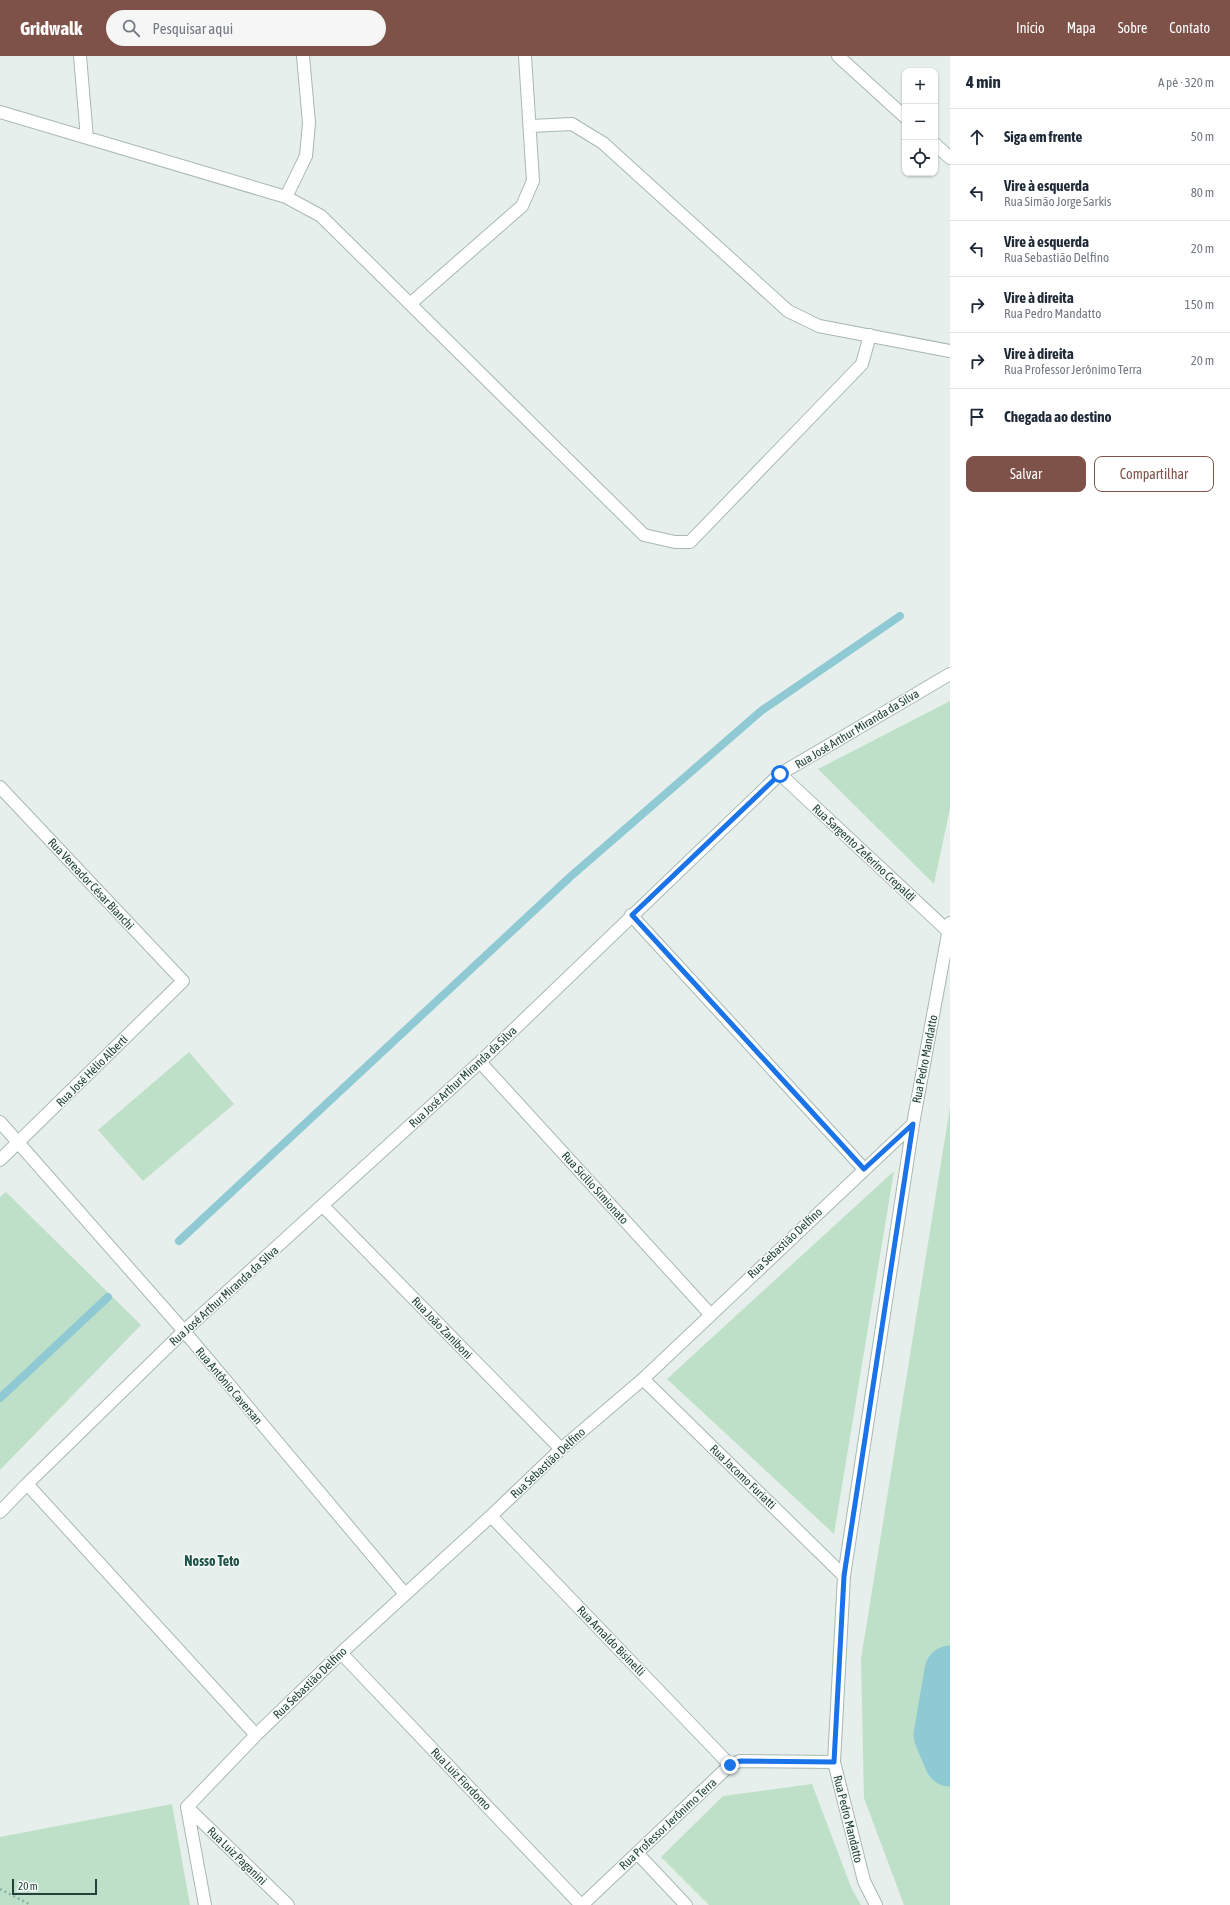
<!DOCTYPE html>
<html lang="pt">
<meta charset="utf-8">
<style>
:root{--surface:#fff;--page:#f6f6f7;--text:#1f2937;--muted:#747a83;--line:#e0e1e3;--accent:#7f5249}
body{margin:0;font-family:"Asap Condensed",sans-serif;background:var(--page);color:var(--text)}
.controls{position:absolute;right:12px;top:12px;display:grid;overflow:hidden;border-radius:8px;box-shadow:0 1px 3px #0004}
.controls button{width:36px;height:36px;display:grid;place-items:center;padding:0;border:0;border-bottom:1px solid var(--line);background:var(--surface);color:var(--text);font:20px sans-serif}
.scale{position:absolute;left:12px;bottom:10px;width:85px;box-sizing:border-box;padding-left:4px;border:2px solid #24423a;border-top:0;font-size:11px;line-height:14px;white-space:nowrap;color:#24423a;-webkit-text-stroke:3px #f7fbf9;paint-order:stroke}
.stop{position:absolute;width:12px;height:12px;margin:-9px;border:3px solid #1a73e8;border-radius:50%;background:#fff}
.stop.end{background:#1a73e8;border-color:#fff;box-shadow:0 1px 4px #0008}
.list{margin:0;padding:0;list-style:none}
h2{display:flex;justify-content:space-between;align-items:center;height:52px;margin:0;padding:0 16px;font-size:17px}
h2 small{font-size:13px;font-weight:400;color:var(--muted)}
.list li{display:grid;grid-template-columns:26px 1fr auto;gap:12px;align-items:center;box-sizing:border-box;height:56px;padding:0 16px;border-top:1px solid var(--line)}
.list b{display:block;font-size:15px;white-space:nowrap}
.list p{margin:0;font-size:13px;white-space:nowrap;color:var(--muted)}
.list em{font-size:13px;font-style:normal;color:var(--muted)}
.actions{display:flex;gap:8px;padding:12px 16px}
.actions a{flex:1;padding:9px 0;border:1px solid var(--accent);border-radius:8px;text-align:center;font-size:14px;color:var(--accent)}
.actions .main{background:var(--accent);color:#fff}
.icon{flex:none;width:22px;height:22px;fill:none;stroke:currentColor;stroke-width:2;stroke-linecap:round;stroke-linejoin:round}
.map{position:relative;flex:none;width:950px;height:1849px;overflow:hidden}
header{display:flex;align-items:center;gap:24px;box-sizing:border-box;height:56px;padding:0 20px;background:var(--accent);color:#fff}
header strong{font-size:19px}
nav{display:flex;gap:22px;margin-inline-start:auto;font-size:14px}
.search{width:280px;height:36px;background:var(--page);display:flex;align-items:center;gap:10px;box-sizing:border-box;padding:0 14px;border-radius:22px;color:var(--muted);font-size:15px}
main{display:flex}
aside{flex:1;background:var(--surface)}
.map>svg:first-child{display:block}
.green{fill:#bfe0c8}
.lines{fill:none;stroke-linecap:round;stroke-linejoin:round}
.stream{stroke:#8ec9d4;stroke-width:8}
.river{stroke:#8ec9d4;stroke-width:51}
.street-casing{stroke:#a8b8b2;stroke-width:14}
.path{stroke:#86b3a5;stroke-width:2.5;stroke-dasharray:2 3;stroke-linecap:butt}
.street{stroke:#fff;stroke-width:12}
.route{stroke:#1a73e8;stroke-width:5}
.labels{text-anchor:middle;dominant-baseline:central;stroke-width:3;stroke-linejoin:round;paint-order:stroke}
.street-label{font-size:12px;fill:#24423a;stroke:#f7fbf9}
.quarter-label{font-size:14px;font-weight:bold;fill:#1f5548;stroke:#f7fbf9}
</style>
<header>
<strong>Gridwalk</strong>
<div class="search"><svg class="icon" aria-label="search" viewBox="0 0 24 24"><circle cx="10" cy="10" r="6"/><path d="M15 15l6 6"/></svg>Pesquisar aqui</div>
<nav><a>Início</a><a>Mapa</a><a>Sobre</a><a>Contato</a></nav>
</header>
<main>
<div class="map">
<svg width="950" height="1849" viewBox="0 0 950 1849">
<rect width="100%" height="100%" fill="#e6efeb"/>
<path class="green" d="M 950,645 L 950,752 L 934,828 L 818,713 Z
M 189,996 L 234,1048 L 143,1125 L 98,1074 Z
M 950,1051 L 950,1849 L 904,1849 L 864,1742 L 861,1603 Z
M 894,1115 L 834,1478 L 667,1323 Z
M 6,1136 L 141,1269 L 0,1414 L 0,1141 Z
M 812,1728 L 851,1831 L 861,1849 L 709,1849 L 661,1801 L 723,1740 Z
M 172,1748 L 190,1849 L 0,1849 L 0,1781 Z"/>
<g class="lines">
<path class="stream" d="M 179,1185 L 570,821 L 761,655 L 900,560
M 0,1342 L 108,1241"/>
<path class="river" d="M 950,1615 L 939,1679 L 950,1705"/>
<defs>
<path id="street" d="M 80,0 L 87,82
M 838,0 L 905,61
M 0,56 L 286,141 L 321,160 L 644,479 L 675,486 L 690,486 L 862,308 L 870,279
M 531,70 L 572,68 L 603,87 L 788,255 L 819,270 L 950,295
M 935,88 L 950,102
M 286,141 L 306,100 L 309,67 L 303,0
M 410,248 L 522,150 L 533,125 L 525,0
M 780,718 L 949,876
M 0,731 L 183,925 L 0,1104
M 631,859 L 864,1113
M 480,1006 L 710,1258
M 0,1066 L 184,1275 L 405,1538
M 323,1150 L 561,1393
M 643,1323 L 844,1520
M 27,1428 L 256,1679
M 0,1456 L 27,1428 L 184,1275 L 480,1006 L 780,718 L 950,618
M 491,1460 L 730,1709
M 341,1597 L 581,1849
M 187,1751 L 256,1679 L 341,1597 L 491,1460 L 561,1393 L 643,1323 L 913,1068
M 187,1751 L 288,1849
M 187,1751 L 205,1849
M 638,1798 L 686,1849
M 582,1849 L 730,1709 L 740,1705 L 834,1706
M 876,1849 L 864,1825 L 834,1706 L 844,1520 L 913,1068 L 950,867"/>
</defs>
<use href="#street" class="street-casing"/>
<path class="path" d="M 0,1833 L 31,1849"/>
<use href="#street" class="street"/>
</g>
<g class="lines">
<path class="route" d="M 730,1709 L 740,1705 L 834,1706 L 844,1520 L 913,1068 L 864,1113 L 632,859 L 780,718"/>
</g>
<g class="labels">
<g class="street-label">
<text transform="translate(857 673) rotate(-31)">Rua José Arthur Miranda da Silva</text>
<text transform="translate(864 797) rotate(43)">Rua Sargento Zeferino Crepaldi</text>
<text transform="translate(91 828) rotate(47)">Rua Vereador César Bianchi</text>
<text transform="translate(925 1003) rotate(-79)">Rua Pedro Mandatto</text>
<text transform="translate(92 1015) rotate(-45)">Rua José Hélio Alberti</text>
<text transform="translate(463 1021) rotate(-43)">Rua José Arthur Miranda da Silva</text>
<text transform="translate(595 1132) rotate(48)">Rua Sicilio Simionato</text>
<text transform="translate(785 1187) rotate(-43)">Rua Sebastião Delfino</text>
<text transform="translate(224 1240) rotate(-42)">Rua José Arthur Miranda da Silva</text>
<text transform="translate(442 1272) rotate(46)">Rua João Zaniboni</text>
<text transform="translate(229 1330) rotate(50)">Rua Antônio Caversan</text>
<text transform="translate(548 1407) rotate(-43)">Rua Sebastião Delfino</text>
<text transform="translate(743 1421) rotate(44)">Rua Jacomo Furiatti</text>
<text transform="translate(611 1585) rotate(46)">Rua Arnaldo Bisinelli</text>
<text transform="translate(310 1627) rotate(-44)">Rua Sebastião Delfino</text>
<text transform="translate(461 1723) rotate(46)">Rua Luiz Fiordomo</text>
<text transform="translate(848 1763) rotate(76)">Rua Pedro Mandatto</text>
<text transform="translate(668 1768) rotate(-43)">Rua Professor Jerônimo Terra</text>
<text transform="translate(237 1800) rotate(44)">Rua Luiz Paganini</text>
</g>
<g class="quarter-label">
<text x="212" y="1505">Nosso Teto</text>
</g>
</g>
</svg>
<div class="controls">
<button>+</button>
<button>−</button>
<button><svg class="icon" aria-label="locate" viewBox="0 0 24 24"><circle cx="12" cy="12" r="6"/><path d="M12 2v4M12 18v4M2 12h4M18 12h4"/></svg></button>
</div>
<div class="scale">20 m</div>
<div class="stop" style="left:780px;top:718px"></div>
<div class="stop end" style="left:730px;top:1709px"></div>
</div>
<aside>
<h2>4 min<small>A pé · 320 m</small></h2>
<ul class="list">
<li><svg class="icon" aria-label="ahead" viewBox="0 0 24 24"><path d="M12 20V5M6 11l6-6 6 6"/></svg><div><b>Siga em frente</b></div><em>50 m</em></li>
<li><svg class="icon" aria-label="left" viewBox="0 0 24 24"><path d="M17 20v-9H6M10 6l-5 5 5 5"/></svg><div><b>Vire à esquerda</b><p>Rua Simão Jorge Sarkis</p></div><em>80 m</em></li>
<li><svg class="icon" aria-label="left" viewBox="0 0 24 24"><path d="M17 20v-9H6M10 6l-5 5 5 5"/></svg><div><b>Vire à esquerda</b><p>Rua Sebastião Delfino</p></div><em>20 m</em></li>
<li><svg class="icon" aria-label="right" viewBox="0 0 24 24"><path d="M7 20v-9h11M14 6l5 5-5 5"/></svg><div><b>Vire à direita</b><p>Rua Pedro Mandatto</p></div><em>150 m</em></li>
<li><svg class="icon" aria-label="right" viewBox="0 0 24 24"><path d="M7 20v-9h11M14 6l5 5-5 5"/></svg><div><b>Vire à direita</b><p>Rua Professor Jerônimo Terra</p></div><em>20 m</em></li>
<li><svg class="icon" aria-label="arrive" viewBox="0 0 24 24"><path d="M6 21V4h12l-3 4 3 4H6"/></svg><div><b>Chegada ao destino</b></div></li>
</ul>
<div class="actions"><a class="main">Salvar</a><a>Compartilhar</a></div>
</aside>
</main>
